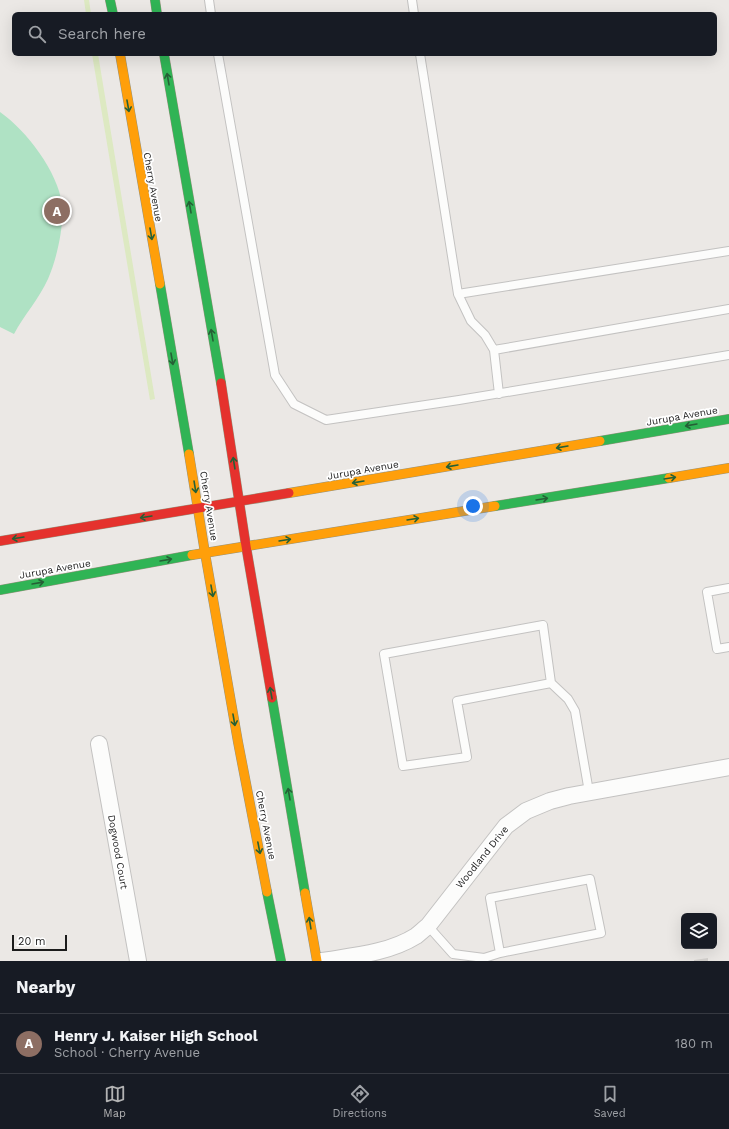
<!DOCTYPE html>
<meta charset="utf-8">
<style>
:root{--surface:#171b24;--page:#20242c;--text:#f1f3f6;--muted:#9ea1a6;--line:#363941;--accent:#b2b2b3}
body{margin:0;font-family:"Work Sans",sans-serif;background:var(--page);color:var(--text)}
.controls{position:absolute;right:12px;bottom:12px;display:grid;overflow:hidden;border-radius:6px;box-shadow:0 4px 16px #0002}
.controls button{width:36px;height:36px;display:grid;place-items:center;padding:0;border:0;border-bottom:1px solid var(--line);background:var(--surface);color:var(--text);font:20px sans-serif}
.scale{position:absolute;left:12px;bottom:10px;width:55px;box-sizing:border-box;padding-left:4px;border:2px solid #1c1c1c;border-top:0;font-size:11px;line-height:14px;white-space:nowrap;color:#1c1c1c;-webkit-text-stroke:3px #fff;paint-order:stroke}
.you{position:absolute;left:473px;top:506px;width:14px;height:14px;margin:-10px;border:3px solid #fff;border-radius:50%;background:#1a73e8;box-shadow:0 0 0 6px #1a73e833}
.badge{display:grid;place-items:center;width:26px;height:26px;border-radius:50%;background:var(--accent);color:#fff;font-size:13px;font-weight:700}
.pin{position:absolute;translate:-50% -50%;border:2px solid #fff;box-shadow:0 1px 4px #0006}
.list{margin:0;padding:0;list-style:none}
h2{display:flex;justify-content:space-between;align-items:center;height:52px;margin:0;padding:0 16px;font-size:17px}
h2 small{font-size:13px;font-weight:400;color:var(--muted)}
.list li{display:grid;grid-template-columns:26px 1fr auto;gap:12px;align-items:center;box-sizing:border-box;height:60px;padding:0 16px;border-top:1px solid var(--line)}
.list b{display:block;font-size:15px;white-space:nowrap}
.list p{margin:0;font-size:13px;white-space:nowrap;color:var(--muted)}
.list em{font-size:13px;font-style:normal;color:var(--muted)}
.icon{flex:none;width:22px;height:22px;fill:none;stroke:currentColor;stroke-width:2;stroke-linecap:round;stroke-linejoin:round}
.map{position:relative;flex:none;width:729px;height:961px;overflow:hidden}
.search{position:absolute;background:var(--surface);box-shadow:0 4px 16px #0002;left:12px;right:12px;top:12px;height:44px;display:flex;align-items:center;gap:10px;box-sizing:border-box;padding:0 14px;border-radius:6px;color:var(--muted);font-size:15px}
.sheet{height:112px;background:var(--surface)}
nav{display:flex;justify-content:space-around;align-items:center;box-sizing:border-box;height:56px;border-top:1px solid var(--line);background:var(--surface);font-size:11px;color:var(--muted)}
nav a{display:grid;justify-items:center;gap:2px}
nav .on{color:var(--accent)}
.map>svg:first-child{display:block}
.grass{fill:#dde9c2}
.pitch{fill:#afe2c4}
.building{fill:#d3d0cd}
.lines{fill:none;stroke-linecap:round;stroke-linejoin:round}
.lane-casing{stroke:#c3c2c1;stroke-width:10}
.street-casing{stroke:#c3c2c1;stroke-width:18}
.fast-casing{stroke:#95927d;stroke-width:10}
.slow-casing{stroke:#95927d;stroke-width:10}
.jam-casing{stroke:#95927d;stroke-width:10}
.lane{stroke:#fcfcfb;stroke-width:8}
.street{stroke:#fcfcfb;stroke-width:16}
.fast{stroke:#30b455;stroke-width:9}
.slow{stroke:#ff9f0a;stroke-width:9}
.jam{stroke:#e5322d;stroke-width:9}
.oneway{stroke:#256036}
.labels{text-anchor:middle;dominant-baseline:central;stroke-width:3.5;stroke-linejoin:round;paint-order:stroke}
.street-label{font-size:10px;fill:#1c1c1c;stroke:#fff}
</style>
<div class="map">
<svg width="729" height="961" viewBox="0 0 729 961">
<rect width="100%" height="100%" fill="#ebe8e5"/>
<path class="grass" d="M 84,0 L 89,0 L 91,14 L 86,14 Z
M 92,54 L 98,54 L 155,399 L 150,400 Z"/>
<path class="pitch" d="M 0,112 C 26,130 58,172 62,204 C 64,227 57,258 48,279 C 39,299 24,315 14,334 L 0,327 Z"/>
<path class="building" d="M 708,958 L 708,961 L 694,961 L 694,960 Z"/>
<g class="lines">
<defs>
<path id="lane" d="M 209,0 L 211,14
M 412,0 L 414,14
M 218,54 L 275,375 L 294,404 L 326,420 L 459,400 L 729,355
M 420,54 L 458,294 L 471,321 L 485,335 L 494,350 L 499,394
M 458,294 L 729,251
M 494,350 L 729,309
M 729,588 L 707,592 L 717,649 L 729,647
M 551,683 L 457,701 L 467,757 L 403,766 L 384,654 L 543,625 L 551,683 L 568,699 L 575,711 L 589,792
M 428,926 L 453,954 L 484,958 L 500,953 L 601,933 L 590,879 L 490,898 L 500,953"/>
<path id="street" d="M 99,744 L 138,961
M 322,961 C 353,956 389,953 416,936 C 420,933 424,929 428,926 L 506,826 L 526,811 L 550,801 L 569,796 L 729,767"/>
<path id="fast" d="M 110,0 L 113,14
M 155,0 L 157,14
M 164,54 L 221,383
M 160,284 L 189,454
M 600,441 L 729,419
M 495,506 L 669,478
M 0,590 L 192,555
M 272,698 L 305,893
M 267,892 L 281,961"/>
<path id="slow" d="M 120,54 L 160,284
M 189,454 L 205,553
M 669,478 L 729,468
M 289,493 L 600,441
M 205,553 L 238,742 L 267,892
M 192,555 L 495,506
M 305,893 L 317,961"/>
<path id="jam" d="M 221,383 L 246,546
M 0,541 L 289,493
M 246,546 L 272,698"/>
</defs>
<use href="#lane" class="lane-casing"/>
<use href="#street" class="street-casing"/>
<use href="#fast" class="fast-casing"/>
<use href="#slow" class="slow-casing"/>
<use href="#jam" class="jam-casing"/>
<use href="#lane" class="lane"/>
<use href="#street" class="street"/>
<use href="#fast" class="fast"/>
<use href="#slow" class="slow"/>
<use href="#jam" class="jam"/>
</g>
<defs><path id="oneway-shaft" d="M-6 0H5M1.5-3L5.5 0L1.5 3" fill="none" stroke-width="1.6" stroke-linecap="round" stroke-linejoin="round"/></defs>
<g class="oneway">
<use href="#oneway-shaft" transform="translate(168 79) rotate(-100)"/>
<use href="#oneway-shaft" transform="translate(128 106) rotate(80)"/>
<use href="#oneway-shaft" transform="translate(190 207) rotate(-100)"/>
<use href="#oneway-shaft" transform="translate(151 234) rotate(80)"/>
<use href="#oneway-shaft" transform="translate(212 335) rotate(-100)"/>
<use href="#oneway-shaft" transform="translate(172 359) rotate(80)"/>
<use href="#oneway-shaft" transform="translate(691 425) rotate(170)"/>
<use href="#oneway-shaft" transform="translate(562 447) rotate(170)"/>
<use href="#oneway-shaft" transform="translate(234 463) rotate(-99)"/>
<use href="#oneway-shaft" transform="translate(452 466) rotate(170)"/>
<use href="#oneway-shaft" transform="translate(670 478) rotate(-9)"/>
<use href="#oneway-shaft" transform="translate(358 482) rotate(170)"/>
<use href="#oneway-shaft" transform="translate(195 487) rotate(81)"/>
<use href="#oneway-shaft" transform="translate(542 499) rotate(-9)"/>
<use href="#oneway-shaft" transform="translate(146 517) rotate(171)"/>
<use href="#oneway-shaft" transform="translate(413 519) rotate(-9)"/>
<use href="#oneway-shaft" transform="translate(18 538) rotate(171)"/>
<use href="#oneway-shaft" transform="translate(285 540) rotate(-9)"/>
<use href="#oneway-shaft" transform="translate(166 560) rotate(-10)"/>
<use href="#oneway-shaft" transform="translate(38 583) rotate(-10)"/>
<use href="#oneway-shaft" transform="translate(212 591) rotate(80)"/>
<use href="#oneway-shaft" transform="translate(271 693) rotate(-100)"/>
<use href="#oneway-shaft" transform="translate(234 720) rotate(80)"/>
<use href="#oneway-shaft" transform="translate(289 794) rotate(-100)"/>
<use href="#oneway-shaft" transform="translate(259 848) rotate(79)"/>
<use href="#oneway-shaft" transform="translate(310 923) rotate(-99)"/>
</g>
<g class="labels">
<g class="street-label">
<text transform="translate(153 187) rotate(80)">Cherry Avenue</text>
<text transform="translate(682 416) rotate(-10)">Jurupa Avenue</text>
<text transform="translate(363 470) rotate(-10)">Jurupa Avenue</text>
<text transform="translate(209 506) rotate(81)">Cherry Avenue</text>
<text transform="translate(55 569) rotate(-10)">Jurupa Avenue</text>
<text transform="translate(266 825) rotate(79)">Cherry Avenue</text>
<text transform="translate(118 852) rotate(80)">Dogwood Court</text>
<text transform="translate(482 857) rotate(-51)">Woodland Drive</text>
</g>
</g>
</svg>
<div class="controls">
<button><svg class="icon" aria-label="layers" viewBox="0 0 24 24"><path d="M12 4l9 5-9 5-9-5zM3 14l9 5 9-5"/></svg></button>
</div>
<div class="scale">20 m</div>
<div class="you"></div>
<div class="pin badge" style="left:57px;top:211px;background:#8d6e63">A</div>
<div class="search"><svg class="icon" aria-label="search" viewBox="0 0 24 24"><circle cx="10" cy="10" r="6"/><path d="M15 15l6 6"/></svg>Search here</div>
</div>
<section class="sheet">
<h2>Nearby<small></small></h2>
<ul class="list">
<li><span class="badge" style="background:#8d6e63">A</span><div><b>Henry J. Kaiser High School</b><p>School · Cherry Avenue</p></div><em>180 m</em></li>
</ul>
</section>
<nav>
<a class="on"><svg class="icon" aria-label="map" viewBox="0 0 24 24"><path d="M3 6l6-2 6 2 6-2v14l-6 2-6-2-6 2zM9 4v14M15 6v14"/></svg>Map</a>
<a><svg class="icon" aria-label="directions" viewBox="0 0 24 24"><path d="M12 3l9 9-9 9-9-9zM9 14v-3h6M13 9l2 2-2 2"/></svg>Directions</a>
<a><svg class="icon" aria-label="saved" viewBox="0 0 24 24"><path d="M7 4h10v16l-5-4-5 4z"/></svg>Saved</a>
</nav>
